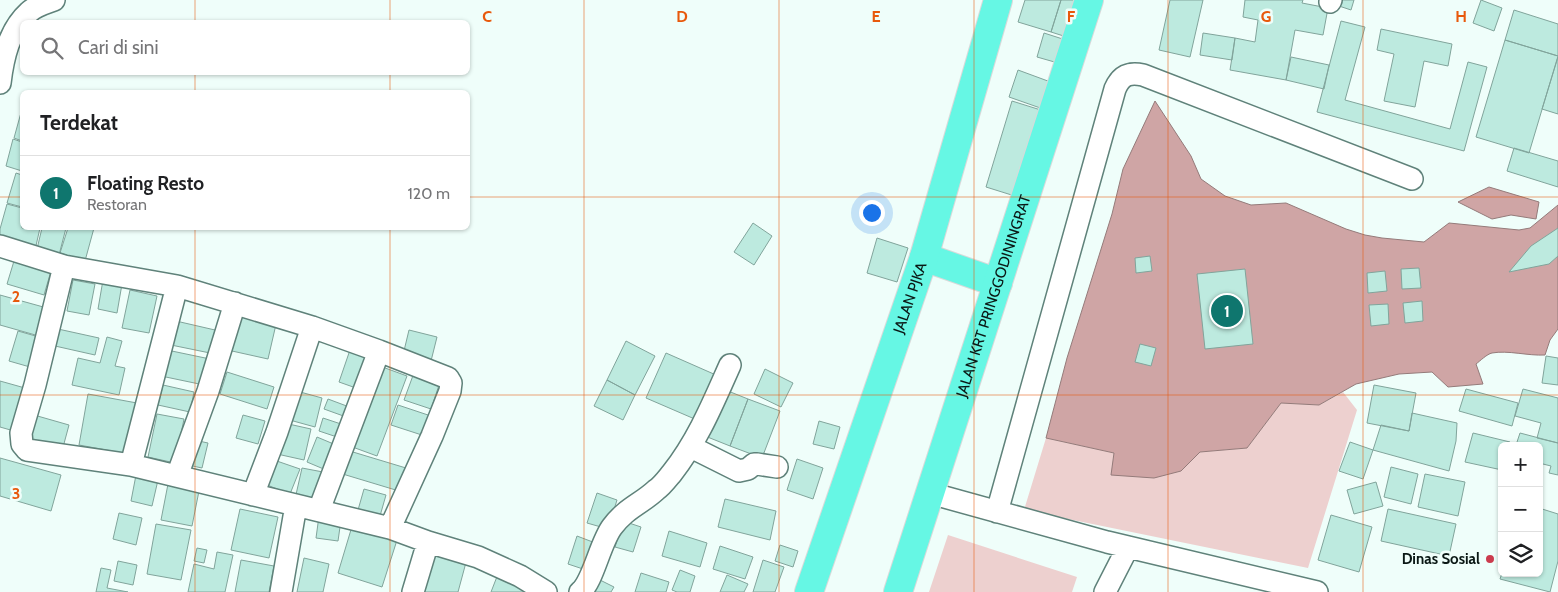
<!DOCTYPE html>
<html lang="id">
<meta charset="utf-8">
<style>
:root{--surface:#fff;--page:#f6f6f6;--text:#202124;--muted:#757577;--line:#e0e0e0;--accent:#0f766e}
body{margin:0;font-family:Cabin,sans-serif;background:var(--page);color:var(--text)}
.controls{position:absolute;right:15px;bottom:15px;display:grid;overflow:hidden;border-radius:8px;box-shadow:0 1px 4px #0004}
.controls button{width:45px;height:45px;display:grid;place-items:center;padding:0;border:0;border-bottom:1px solid var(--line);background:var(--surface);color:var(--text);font:25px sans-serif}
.you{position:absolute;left:871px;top:212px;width:18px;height:18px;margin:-12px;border:4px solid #fff;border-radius:50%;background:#1a73e8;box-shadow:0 0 0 8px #1a73e833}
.badge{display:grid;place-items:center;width:32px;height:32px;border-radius:50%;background:var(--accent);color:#fff;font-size:16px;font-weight:700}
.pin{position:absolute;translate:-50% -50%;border:2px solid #fff;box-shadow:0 1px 5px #0006}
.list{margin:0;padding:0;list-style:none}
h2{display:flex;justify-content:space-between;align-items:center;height:65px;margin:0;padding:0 20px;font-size:21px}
h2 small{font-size:16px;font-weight:400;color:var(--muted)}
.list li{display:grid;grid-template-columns:32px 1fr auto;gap:15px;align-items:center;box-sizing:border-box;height:75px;padding:0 20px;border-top:1px solid var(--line)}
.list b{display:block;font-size:19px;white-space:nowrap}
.list p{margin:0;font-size:16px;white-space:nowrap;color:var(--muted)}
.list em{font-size:16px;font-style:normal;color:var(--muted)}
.icon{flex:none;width:28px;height:28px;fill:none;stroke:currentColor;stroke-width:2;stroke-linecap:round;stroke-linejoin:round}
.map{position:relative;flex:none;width:1558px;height:592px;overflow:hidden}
.search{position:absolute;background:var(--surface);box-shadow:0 1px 4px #0004;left:20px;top:20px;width:450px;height:55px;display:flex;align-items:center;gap:12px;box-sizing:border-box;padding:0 18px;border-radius:8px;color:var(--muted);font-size:19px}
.panel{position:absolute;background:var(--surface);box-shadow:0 1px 4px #0004;left:20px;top:90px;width:450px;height:140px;border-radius:8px}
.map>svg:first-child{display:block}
.green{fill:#edd0cf}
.water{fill:#cfa5a5;stroke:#947b7a}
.building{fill:#bdeadf;stroke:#81a49b}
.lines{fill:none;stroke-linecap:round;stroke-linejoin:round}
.minor-casing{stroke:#5f827a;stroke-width:24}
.major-casing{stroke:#d8dada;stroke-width:30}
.minor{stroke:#fff;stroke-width:21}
.major{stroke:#66f7e4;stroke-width:28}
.grid{fill:none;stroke:#e8590c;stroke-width:1;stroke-opacity:0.55}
.poi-dot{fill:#cb3b4d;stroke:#effefa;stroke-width:2}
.labels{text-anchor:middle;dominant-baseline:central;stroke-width:5;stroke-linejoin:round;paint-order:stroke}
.street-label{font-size:15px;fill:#0a1815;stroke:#effefa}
.poi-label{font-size:15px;font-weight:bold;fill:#0a1815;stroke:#effefa;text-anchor:end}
.grid-label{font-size:16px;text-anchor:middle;font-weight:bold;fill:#e8590c;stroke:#effefa;stroke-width:5;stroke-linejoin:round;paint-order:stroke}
</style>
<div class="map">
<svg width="1558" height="592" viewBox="0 0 1558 592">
<rect width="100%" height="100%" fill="#effefa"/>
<path class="green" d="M 1343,392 L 1357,410 L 1308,568 L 1024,510 L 1046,438 L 1114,453 L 1112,475 L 1181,471 L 1200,452 L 1247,448 L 1281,403 L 1319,405 Z
M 948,535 L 1077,577 L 1072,592 L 929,592 Z"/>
<path class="water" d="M 1155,101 L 1191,156 L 1201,179 L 1225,196 L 1251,205 L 1286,203 L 1346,229 L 1365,235 L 1382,238 L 1424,242 L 1449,223 L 1519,230 L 1530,228 L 1558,205 L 1558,329 L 1550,340 L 1545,355 C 1528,356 1508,350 1492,353 C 1487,354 1480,361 1476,364 L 1483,384 L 1448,387 L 1432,372 L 1399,374 L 1356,384 L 1319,405 L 1281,403 L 1247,448 L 1200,452 L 1181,471 L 1154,478 L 1111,475 L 1114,453 L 1046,438 L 1067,358 L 1112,214 L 1123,169 Z
M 1489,187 L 1539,202 L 1536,219 L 1511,215 L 1492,219 L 1458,202 Z"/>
<path class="building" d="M 1025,0 L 1061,0 L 1051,32 L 1018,22 Z
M 1061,0 L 1085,0 L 1073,39 L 1051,32 Z
M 1170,0 L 1203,0 L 1190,57 L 1159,50 Z
M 1245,0 L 1303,0 L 1302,3 L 1328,8 L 1323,35 L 1295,30 L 1286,80 L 1230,70 L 1235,38 L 1255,42 L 1258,20 L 1243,17 Z
M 1337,0 L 1354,0 L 1351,10 L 1336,5 Z
M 1481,0 L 1502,8 L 1494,31 L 1473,23 Z
M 1514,10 L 1558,24 L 1558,56 L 1505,40 Z
M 1341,21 L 1365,27 L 1345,100 L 1450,129 L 1468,62 L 1487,67 L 1464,151 L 1317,112 Z
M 1381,29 L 1452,44 L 1448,66 L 1424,61 L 1415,107 L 1384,101 L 1394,54 L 1377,50 Z
M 1044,33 L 1072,42 L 1065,65 L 1037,57 Z
M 1203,33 L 1235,38 L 1232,60 L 1200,55 Z
M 1505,40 L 1558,56 L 1529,153 L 1476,137 Z
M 1291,57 L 1329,65 L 1324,89 L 1286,80 Z
M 1558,57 L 1558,114 L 1542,109 Z
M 1018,70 L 1056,84 L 1046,110 L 1009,97 Z
M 1012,101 L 1044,111 L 1018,197 L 986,187 Z
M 22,109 L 22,141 L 14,138 Z
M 13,139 L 22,142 L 22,171 L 6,166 Z
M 1514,148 L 1558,161 L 1558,187 L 1507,171 Z
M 16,173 L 22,175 L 22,207 L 7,203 Z
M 7,204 L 22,208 L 22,228 L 40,228 L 35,250 L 0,240 L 0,229 Z
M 753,223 L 772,236 L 754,265 L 734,252 Z
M 42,228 L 66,228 L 59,255 L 37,249 Z
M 68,228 L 94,228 L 85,261 L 60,253 Z
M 1558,228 L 1558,256 L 1549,264 L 1509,272 L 1531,246 Z
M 877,238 L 908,248 L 897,282 L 867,273 Z
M 1150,256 L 1152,271 L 1136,273 L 1135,258 Z
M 14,261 L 51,271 L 44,295 L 7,284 Z
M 1419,268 L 1421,288 L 1402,289 L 1401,269 Z
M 1245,269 L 1253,344 L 1205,349 L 1197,274 Z
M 1385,271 L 1387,291 L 1368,293 L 1367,273 Z
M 73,280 L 95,284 L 89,315 L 67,311 Z
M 103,280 L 122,284 L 117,313 L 98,309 Z
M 130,290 L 157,296 L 149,333 L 122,328 Z
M 0,295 L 47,308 L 39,336 L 0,325 Z
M 1422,301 L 1423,321 L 1405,323 L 1403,303 Z
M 1388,304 L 1389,324 L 1371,326 L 1369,305 Z
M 241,311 L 277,320 L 268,359 L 232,351 Z
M 176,321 L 215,330 L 210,353 L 171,345 Z
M 58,329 L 99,338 L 95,355 L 55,346 Z
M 409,330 L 437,337 L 431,361 L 403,355 Z
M 18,331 L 39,337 L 30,367 L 9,361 Z
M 107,337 L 122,341 L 115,366 L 125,368 L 119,395 L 72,385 L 78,358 L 100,363 Z
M 626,341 L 655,356 L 635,395 L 607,380 Z
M 1140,344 L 1156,348 L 1151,366 L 1135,362 Z
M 351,347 L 369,354 L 356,388 L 339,382 Z
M 167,350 L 210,359 L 204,385 L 161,376 Z
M 666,353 L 716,375 L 697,420 L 646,398 Z
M 1546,356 L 1558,358 L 1558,385 L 1542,383 Z
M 377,365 L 407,376 L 377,456 L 347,445 Z
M 765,369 L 793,383 L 781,407 L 754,394 Z
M 415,370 L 441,379 L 431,409 L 404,400 Z
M 227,372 L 274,387 L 267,409 L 220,394 Z
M 607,380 L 635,395 L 623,420 L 594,406 Z
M 0,381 L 25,388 L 14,431 L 0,427 Z
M 163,385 L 194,392 L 190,412 L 158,405 Z
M 1374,385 L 1416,393 L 1409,431 L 1367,423 Z
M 723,389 L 748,399 L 730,446 L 705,436 Z
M 1466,389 L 1518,403 L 1512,426 L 1459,411 Z
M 1523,389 L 1558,398 L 1558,443 L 1537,438 L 1541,423 L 1515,416 Z
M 293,390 L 322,398 L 315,427 L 286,419 Z
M 88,394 L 137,403 L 128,454 L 79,445 Z
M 328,399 L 352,408 L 349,418 L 324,409 Z
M 748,399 L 780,411 L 762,458 L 730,446 Z
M 398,405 L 434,417 L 428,437 L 391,425 Z
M 1412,413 L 1457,423 L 1456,441 L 1449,471 L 1373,450 L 1381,425 L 1409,431 Z
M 157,414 L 184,419 L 175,463 L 148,457 Z
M 34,415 L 69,425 L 62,451 L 27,441 Z
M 243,415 L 265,421 L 258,444 L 236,438 Z
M 323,418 L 347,426 L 343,439 L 319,431 Z
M 819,421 L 840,427 L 834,449 L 813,444 Z
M 284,423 L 311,429 L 304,460 L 277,454 Z
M 1473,433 L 1510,442 L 1509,446 L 1502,446 L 1502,470 L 1465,462 Z
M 1520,433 L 1558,443 L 1558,475 L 1549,473 L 1551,466 L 1539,463 L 1539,446 L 1516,445 Z
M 317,437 L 336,445 L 326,470 L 307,462 Z
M 194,440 L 208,443 L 202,468 L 188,465 Z
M 1350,442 L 1373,450 L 1363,479 L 1339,471 Z
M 343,449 L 406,468 L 399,491 L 336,472 Z
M 0,458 L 61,475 L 51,511 L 0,496 Z
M 271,459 L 300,469 L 290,494 L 262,483 Z
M 797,459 L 823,468 L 813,499 L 787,490 Z
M 1391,467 L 1418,474 L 1411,504 L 1384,497 Z
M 302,468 L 323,472 L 317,503 L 295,499 Z
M 1425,474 L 1465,482 L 1458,516 L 1418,507 Z
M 136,475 L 158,480 L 152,506 L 131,501 Z
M 1376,482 L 1383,506 L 1354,514 L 1347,490 Z
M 168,484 L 199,491 L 192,526 L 161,520 Z
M 364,489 L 386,495 L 380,516 L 358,510 Z
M 597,493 L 617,500 L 608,529 L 587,523 Z
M 725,499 L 776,511 L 770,540 L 718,527 Z
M 1539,508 L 1558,514 L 1558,561 L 1550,592 L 1500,579 L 1502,573 L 1539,573 Z
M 240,509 L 278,517 L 269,558 L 231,550 Z
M 1388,509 L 1456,524 L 1449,556 L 1381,541 Z
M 119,513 L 142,518 L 136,545 L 113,539 Z
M 1331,515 L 1372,527 L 1359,572 L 1318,560 Z
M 319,516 L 341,520 L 338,541 L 316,538 Z
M 623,521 L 641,527 L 633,552 L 615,547 Z
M 353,523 L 398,537 L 382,587 L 338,573 Z
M 156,524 L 191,530 L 181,580 L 147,574 Z
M 669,531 L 707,543 L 700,567 L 662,556 Z
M 577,536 L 598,544 L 589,571 L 568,564 Z
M 430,545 L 468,555 L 458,592 L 417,592 Z
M 780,545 L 798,551 L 793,567 L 775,561 Z
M 720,546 L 753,557 L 745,579 L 713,569 Z
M 197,548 L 207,550 L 204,563 L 194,561 Z
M 217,552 L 233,555 L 225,592 L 188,592 L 194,564 L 214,569 Z
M 304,558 L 329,564 L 323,592 L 297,592 Z
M 241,560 L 274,566 L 269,592 L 235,592 Z
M 763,560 L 784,567 L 775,592 L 753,592 Z
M 118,561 L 137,565 L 133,585 L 114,581 Z
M 101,568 L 111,570 L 107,588 L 128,592 L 96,592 Z
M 680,570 L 695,576 L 690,592 L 677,592 L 672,590 Z
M 641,573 L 669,582 L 666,592 L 635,592 Z
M 498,574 L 538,592 L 491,592 Z
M 727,575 L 748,584 L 744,592 L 720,592 Z
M 592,576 L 614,587 L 611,592 L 584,592 Z"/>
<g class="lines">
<defs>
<path id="minor" d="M 1330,2 L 1331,0
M 0,83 C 3,58 9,30 29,12 C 35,6 46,3 54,0
M 0,246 L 64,266 L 177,286 L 131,465
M 64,266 L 35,385 L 21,433 L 22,444 L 27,450 L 131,465 L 390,528 L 428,542 L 478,557 L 520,576 L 546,592
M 177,286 L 312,327 L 379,351 L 448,378 L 451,383 L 450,391 L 432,436 L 390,528
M 691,447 L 739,471 L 748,469 L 754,464 L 757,464 L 777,467
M 177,476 L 208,391 L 235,303
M 930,493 L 1107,542 L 1317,592
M 253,495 L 277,432 L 312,327
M 319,510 L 379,351
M 997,512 L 1115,89 C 1121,75 1129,72 1143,75 L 1412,179
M 281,592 L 296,505
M 413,592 L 428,542
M 580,592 C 593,582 600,543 612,527 C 626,508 641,504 656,490 C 662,486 667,479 672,473 C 698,440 713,403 730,365
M 1105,592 L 1128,547"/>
<g id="major">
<path d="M 924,257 L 998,283"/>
<path id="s1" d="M 809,592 L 924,257 L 998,0"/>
<path id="s2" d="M 898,592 L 1089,0"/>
</g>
</defs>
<use href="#minor" class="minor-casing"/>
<use href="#major" class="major-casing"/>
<use href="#minor" class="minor"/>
<use href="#major" class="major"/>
</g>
<path class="grid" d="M 195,0 L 195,22M 390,0 L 390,22M 584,0 L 584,592M 779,0 L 779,592M 974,0 L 974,592M 1168,0 L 1168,592M 1363,0 L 1363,592M 195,72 L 195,92M 390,72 L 390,92M 0,197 L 22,197M 468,197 L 1558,197M 195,228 L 195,592M 390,228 L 390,592M 0,395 L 1558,395"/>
<circle class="poi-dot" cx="1490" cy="559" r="5"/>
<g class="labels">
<g class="street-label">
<text stroke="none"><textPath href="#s2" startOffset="311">JALAN KRT PRINGGODININGRAT</textPath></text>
<text stroke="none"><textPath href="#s1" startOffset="311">JALAN PJKA</textPath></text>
</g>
<g class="poi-label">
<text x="1480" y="559">Dinas Sosial</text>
</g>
</g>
<g class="grid-label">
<text x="487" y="22">C</text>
<text x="682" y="22">D</text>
<text x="876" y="22">E</text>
<text x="1071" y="22">F</text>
<text x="1266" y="22">G</text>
<text x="1461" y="22">H</text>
<text x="16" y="302">2</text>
<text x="16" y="499">3</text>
</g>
</svg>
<div class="controls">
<button>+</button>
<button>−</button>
<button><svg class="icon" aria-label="layers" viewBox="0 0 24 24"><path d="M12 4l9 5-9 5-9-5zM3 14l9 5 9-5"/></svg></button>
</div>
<div class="you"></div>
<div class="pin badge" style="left:1227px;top:311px">1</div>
<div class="search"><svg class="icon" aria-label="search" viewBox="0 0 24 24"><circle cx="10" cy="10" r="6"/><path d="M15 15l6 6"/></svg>Cari di sini</div>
<section class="panel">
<h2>Terdekat<small></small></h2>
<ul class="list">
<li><span class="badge">1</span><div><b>Floating Resto</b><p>Restoran</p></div><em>120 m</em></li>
</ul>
</section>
</div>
